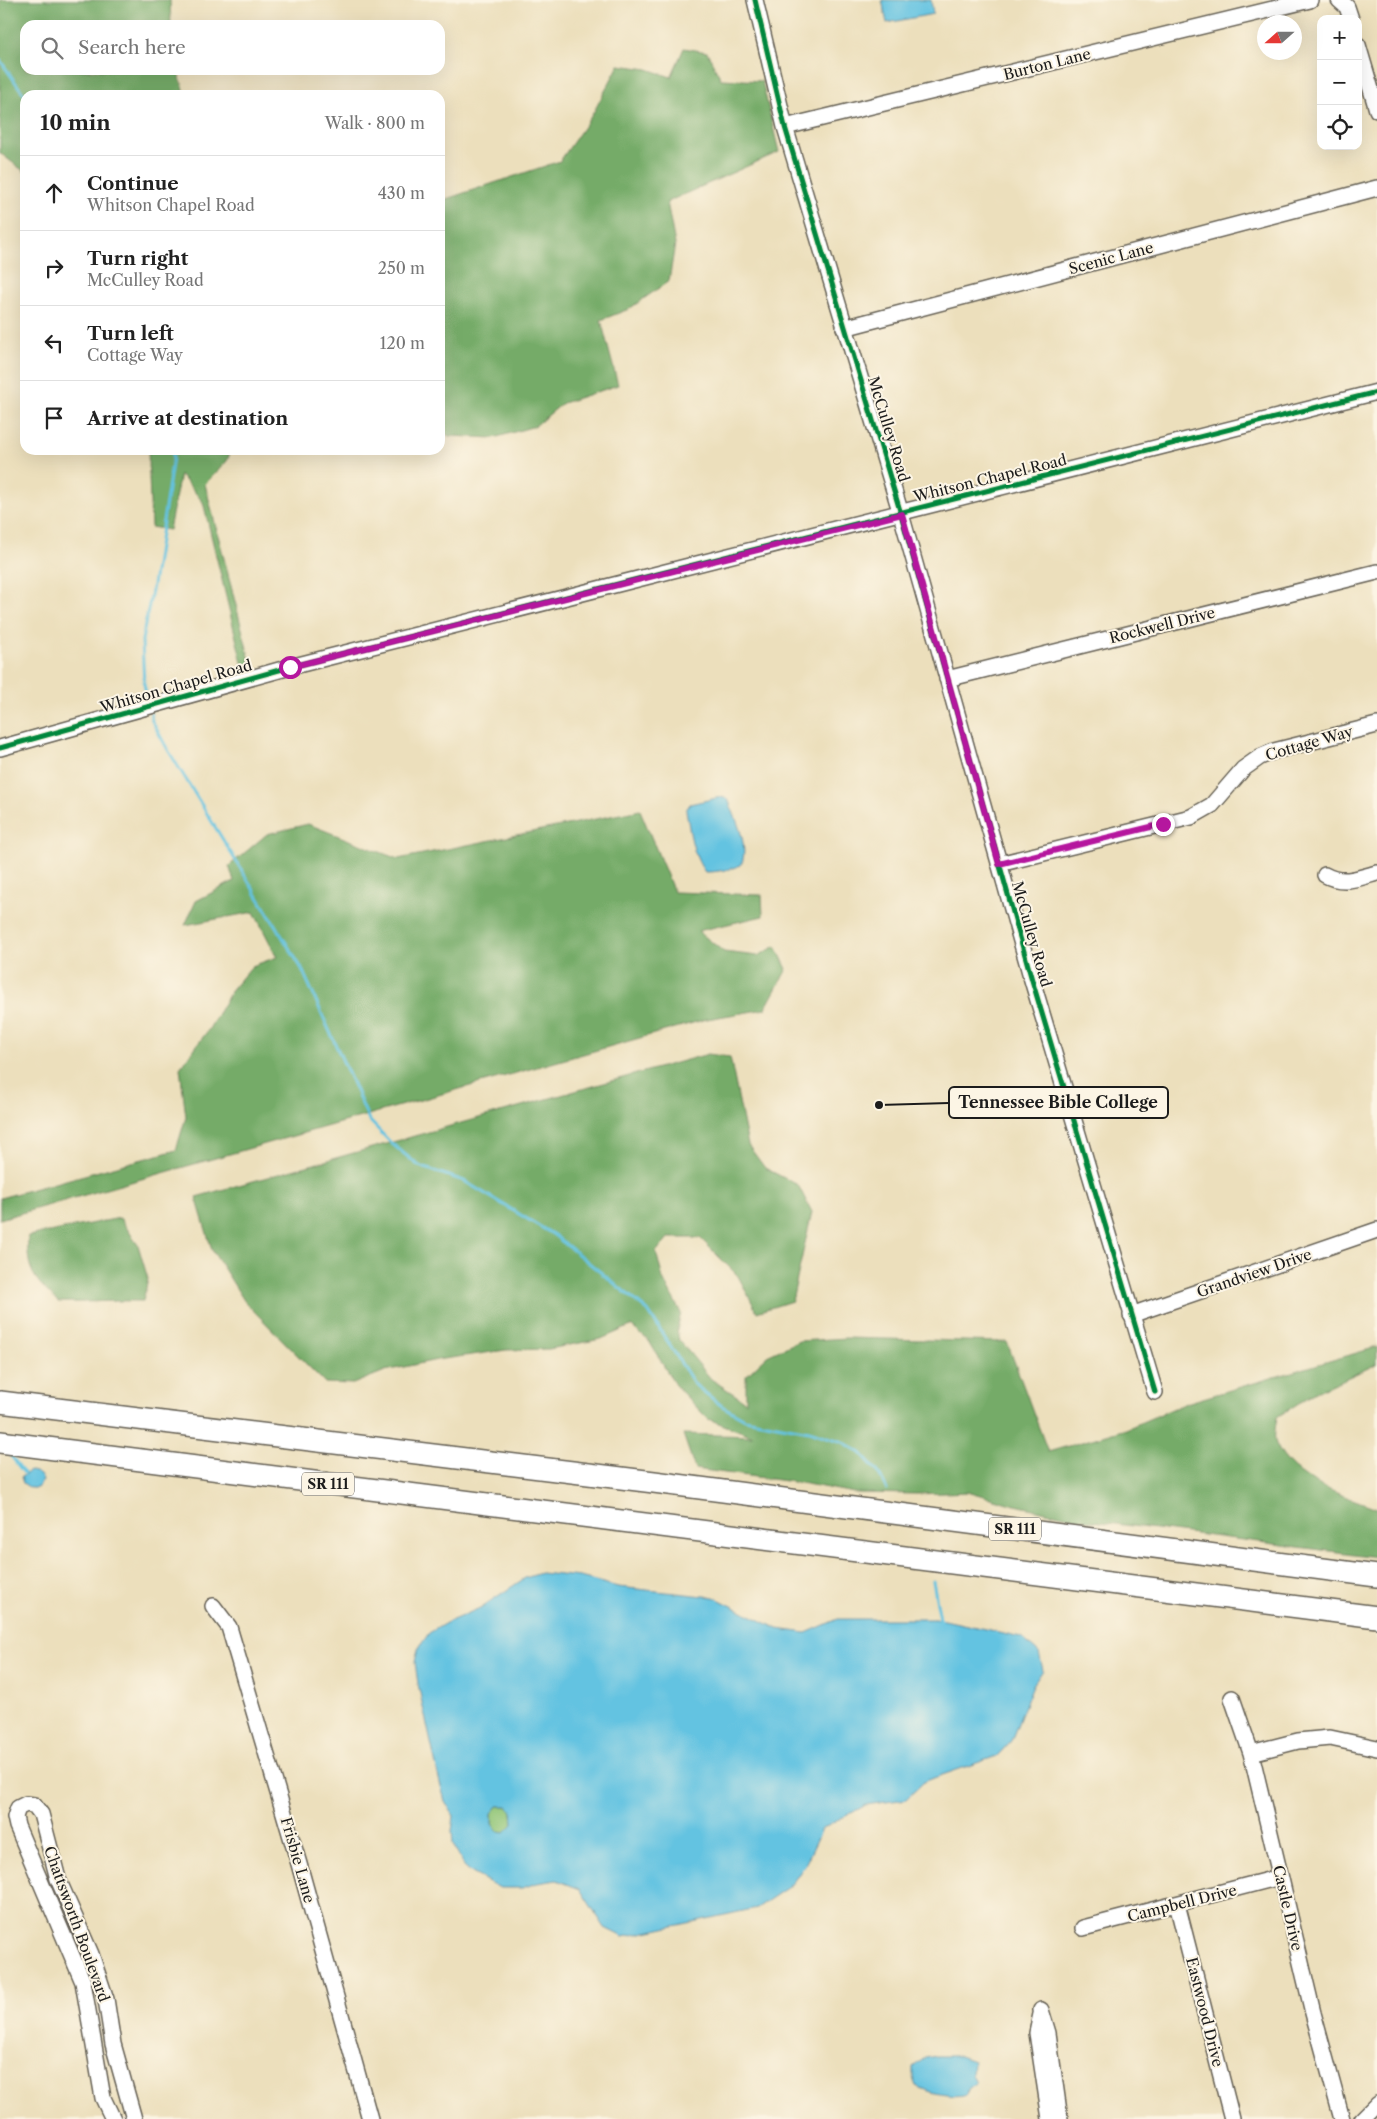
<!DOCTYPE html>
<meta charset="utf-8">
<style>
:root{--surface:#fff;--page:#f6f6f6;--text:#222;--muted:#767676;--line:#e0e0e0}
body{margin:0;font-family:"Libre Caslon Text",serif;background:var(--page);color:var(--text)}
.controls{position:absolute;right:15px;top:15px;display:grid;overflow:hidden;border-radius:10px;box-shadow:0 5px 20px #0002}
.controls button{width:45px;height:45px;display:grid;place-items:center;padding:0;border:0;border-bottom:1px solid var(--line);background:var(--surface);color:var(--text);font:25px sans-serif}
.compass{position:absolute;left:1257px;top:15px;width:45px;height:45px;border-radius:50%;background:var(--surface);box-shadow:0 5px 20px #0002;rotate:249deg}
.stop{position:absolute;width:15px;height:15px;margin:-11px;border:4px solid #b5179e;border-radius:50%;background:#fff}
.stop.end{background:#b5179e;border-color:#fff;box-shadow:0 1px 5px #0008}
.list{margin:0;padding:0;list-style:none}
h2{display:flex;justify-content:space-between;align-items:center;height:65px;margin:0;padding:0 20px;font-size:21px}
h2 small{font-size:16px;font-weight:400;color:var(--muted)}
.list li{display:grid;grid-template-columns:32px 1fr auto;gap:15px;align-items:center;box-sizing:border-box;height:75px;padding:0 20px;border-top:1px solid var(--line)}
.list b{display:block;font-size:19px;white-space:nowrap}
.list p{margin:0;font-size:16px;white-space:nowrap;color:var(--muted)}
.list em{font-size:16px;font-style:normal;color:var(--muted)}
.icon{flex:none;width:28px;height:28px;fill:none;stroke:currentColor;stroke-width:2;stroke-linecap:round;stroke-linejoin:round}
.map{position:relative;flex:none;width:1377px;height:2119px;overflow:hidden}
.search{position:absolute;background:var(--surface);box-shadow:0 5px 20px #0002;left:20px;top:20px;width:425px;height:55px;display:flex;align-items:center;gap:12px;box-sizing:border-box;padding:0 18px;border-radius:15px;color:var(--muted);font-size:19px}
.panel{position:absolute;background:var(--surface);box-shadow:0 5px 20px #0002;left:20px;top:90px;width:425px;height:365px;border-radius:15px}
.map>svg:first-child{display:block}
.green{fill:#92c678;stroke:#57714a}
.forest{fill:#75ab68;stroke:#486442}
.water{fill:#63c3e1;stroke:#40707e;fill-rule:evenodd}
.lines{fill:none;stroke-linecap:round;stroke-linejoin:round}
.stream{stroke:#63c3e1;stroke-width:3}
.minor-casing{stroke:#656054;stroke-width:18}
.highway-casing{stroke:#656054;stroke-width:24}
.minor{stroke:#fff;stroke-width:15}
.highway{stroke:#fff;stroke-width:21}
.cycleway-casing{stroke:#fcf5e5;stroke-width:8}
.cycleway{stroke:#00873e;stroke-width:5}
.route{stroke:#b5179e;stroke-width:6}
.labels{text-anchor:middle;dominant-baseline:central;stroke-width:4;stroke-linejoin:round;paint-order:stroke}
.shield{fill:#fcf5e5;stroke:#5f5d58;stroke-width:1}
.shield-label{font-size:14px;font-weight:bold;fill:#1c1c1c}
.street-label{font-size:15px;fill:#1c1c1c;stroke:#fcf5e5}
.leader{fill:none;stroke:#1c1c1c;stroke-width:2}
.callout-dot{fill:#1c1c1c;stroke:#fcf5e5;stroke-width:2}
.callout{fill:#fcf5e5;stroke:#1c1c1c;stroke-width:2}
.callout-label{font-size:16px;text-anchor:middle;font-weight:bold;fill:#1c1c1c}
</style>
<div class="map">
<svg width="1377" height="2119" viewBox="0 0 1377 2119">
<rect width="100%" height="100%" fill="#fcf5e5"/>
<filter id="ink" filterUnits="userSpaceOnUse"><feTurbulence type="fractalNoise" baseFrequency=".02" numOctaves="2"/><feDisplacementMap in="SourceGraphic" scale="10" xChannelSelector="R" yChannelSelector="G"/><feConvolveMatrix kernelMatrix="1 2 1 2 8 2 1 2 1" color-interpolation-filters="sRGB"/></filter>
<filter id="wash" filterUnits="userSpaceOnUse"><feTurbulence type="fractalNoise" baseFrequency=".0096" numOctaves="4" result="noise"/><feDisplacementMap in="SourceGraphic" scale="20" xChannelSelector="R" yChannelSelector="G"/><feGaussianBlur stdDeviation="1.12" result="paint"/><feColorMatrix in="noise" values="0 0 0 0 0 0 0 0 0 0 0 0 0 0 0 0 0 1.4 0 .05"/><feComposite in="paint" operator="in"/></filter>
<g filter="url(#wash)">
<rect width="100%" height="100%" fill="#ecdfbc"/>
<path class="green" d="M 498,1806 L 507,1806 L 512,1812 L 513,1824 L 505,1832 L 497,1831 L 492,1824 L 492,1813 Z"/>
<path class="forest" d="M 0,0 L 170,0 L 171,25 L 25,25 L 25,70 L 177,70 L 186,95 L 25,95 L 25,172 L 0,153 Z
M 684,48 L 707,52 L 721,79 L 762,81 L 779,152 L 667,202 L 675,244 L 669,281 L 629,309 L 601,320 L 618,385 L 563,403 L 535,426 L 494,438 L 449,436 L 440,431 L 440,201 L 560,161 L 592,115 L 619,65 L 648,69 L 671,77 Z
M 148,450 L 231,450 L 227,461 L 205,484 L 252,668 L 244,671 L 203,502 L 180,474 L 169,530 L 151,527 Z
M 640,810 L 674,892 L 762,895 L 763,916 L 698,931 L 724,952 L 758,956 L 776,946 L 787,969 L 765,1009 L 707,1019 L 0,1219 L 0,1198 L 176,1150 L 186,1117 L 180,1068 L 209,1029 L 233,988 L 252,966 L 277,957 L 254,912 L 185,925 L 196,901 L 234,881 L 229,866 L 267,834 L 308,824 L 398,859 Z
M 708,1054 L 730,1057 L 748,1145 L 765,1168 L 798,1185 L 812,1212 L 792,1301 L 757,1312 L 738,1276 L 700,1238 L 668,1238 L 656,1252 L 663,1279 L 681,1313 L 677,1330 L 679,1340 L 711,1379 L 746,1402 L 746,1376 L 767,1356 L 799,1341 L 846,1338 L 1007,1342 L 1048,1452 L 1126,1429 L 1186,1403 L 1377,1347 L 1377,1364 L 1316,1392 L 1277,1417 C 1276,1424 1273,1437 1276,1444 C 1292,1481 1342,1495 1377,1508 L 1377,1557 L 1077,1519 L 1011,1504 L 970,1492 L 917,1494 L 854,1493 L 801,1483 L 695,1469 L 683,1434 L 753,1436 L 708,1419 L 675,1385 L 649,1341 L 631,1326 L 601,1339 L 549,1349 L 506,1350 L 437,1360 L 385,1371 L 353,1384 L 325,1383 L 245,1302 L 212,1250 L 196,1197 Z
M 120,1218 L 138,1245 L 148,1279 L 143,1301 C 115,1300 87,1303 58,1302 C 34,1279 26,1271 28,1236 Z"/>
<path class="water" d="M 882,0 L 931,0 L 933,14 L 887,23 Z
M 721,797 L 728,799 C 735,818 750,846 741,865 C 728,870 718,872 705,872 C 692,855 690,831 686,810 L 690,804 Z
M 30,1471 C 37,1472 41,1474 43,1481 L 37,1488 L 30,1488 L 23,1483 L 21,1477 Z
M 541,1573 L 580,1577 L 618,1587 L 714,1597 L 778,1629 L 806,1633 L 838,1619 L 940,1619 L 1021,1637 L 1039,1653 L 1043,1670 L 1033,1685 L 1011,1741 L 997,1756 L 925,1781 L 906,1799 L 866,1805 L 822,1829 L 805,1865 L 791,1885 L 757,1908 L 623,1937 L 605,1928 L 580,1889 L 557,1880 L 537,1883 L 522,1888 L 500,1888 L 472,1873 L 464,1866 L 453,1844 L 452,1831 L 454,1816 L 445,1801 L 439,1779 L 418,1684 L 415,1662 L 418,1649 L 429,1633 L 446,1623 L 480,1608 L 525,1578 ZM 498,1806 L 507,1806 L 512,1812 L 513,1824 L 505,1832 L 497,1831 L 492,1824 L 492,1813 Z
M 937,2056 L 959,2056 L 973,2061 L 972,2075 L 976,2083 L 968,2089 L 967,2094 C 955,2099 926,2092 916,2086 L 913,2078 L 913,2067 L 925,2058 Z"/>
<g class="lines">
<path class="stream" d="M 0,60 L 25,96
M 147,698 L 144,684 L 142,640 L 153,585 L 173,457 L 172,450
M 151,714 L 152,721 L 168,750 L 302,969 L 369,1120 L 391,1143 L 419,1166 L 464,1181 L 554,1235 L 609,1279 L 648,1311 L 695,1385 L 722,1406 L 745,1419 L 809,1431 L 843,1442 L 861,1453 L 878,1472 L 887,1490
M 8,1452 L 24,1473
M 933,1581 L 940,1619"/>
</g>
</g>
<g filter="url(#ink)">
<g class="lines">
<defs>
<path id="minor" d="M 755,0 L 785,127 L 901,514 L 1032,980 L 1155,1392
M 1339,0 L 1347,7 L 1351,19
M 1358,45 L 1377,110
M 785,127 L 1310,0
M 844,328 L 1377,188
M 947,679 L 1377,572
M 0,748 L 290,667 L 1377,392
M 999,864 L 1191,817 L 1212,805 L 1243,769 L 1260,757 L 1274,751 L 1377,725
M 1325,875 C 1343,885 1359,878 1377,873
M 1131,1315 L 1377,1230
M 213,1606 L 229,1627 L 299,1864 L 370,2119
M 1232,1698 L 1251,1753 L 1313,2013 L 1342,2119
M 1251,1753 L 1298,1741 L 1330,1738 L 1377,1748
M 1177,1904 L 1232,2119
M 1083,1928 L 1280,1877
M 1041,2010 L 1048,2033 L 1060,2119
M 1041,2014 L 1037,2033 L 1050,2119
M 113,2119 L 103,2098 L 83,1982 L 17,1826 L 15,1817 L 18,1808 L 26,1804 L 34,1805 L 41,1814 L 58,1879 L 91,1954 L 106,1999 L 113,2044 L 134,2119
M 1362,2119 L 1377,2104"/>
<path id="highway" d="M 0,1402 L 654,1482 L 1377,1576
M 0,1442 L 1377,1617"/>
</defs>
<use href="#minor" class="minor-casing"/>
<use href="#highway" class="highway-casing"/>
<use href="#minor" class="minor"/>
<use href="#highway" class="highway"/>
<defs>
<path id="cycleway" d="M 755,0 L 785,127 L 901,514 L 1032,980 L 1155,1392
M 0,748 L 290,667 L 1377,392"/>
</defs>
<use href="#cycleway" class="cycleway-casing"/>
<use href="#cycleway" class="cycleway"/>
</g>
</g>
<g class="lines" filter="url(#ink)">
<path class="route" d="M 290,667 L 902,514 L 999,864 L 1163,824"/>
</g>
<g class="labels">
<g class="shield">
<rect x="302" y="1472.5" width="52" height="23" rx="4"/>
<rect x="989" y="1517.5" width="52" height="23" rx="4"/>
</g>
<g class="shield-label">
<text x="328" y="1484">SR 111</text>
<text x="1015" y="1529">SR 111</text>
</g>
<g class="street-label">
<text transform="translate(1047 64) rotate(-14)">Burton Lane</text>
<text transform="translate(1111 258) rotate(-15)">Scenic Lane</text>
<text transform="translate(889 429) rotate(73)">McCulley Road</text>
<text transform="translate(990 478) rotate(-14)">Whitson Chapel Road</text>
<text transform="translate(1162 625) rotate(-14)">Rockwell Drive</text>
<text transform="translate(176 686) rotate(-16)">Whitson Chapel Road</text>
<text transform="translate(1309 743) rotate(-16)">Cottage Way</text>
<text transform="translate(1032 934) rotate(74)">McCulley Road</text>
<text transform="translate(1254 1273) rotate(-19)">Grandview Drive</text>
<text transform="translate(298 1860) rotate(74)">Frisbie Lane</text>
<text transform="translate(1182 1903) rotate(-14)">Campbell Drive</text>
<text transform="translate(1288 1908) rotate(77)">Castle Drive</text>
<text transform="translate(77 1924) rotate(70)">Chattsworth Boulevard</text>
<text transform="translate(1205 2012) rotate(76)">Eastwood Drive</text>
</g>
</g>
<path class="leader" d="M879 1105L949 1103"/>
<circle class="callout-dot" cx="879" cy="1105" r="5"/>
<rect class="callout" x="949" y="1087" width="219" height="31" rx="5"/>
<g class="callout-label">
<text x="1058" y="1108">Tennessee Bible College</text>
</g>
</svg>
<div class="controls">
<button>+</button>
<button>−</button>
<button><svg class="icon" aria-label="locate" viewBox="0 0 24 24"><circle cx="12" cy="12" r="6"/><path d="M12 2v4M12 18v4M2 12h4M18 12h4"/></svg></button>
</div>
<svg class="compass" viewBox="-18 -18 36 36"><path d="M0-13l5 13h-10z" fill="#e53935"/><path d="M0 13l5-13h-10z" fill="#767676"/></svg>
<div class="stop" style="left:290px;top:667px"></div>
<div class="stop end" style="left:1163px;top:824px"></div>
<div class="search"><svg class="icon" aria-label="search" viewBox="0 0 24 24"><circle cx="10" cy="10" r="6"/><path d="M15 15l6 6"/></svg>Search here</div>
<section class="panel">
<h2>10 min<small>Walk · 800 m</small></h2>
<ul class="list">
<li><svg class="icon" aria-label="ahead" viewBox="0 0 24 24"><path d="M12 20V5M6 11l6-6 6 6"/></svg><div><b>Continue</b><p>Whitson Chapel Road</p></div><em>430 m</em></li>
<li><svg class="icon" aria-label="right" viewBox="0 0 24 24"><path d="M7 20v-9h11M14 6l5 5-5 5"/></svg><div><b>Turn right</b><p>McCulley Road</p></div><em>250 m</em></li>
<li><svg class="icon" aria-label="left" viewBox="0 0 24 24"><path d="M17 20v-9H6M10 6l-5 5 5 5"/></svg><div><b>Turn left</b><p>Cottage Way</p></div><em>120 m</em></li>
<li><svg class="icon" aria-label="arrive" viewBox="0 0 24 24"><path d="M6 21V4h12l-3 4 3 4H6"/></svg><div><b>Arrive at destination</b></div></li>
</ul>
</section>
</div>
